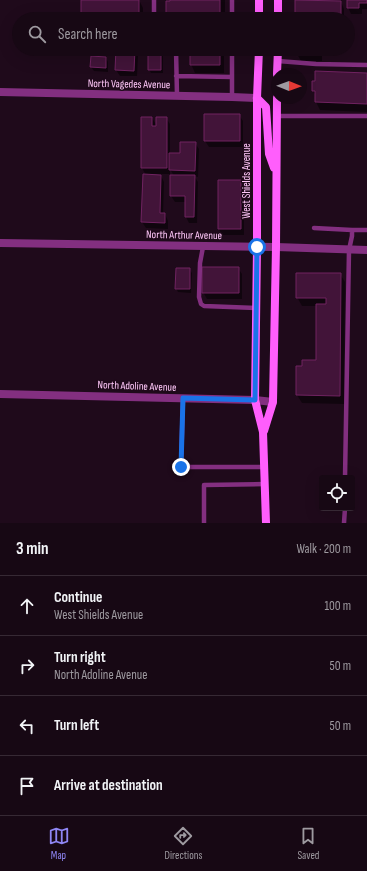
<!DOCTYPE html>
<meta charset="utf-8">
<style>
:root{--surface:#170814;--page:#241622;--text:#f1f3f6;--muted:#9e9aa0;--line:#362934;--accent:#8f86f4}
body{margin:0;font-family:"Sofia Sans Condensed",sans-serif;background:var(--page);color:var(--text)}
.controls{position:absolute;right:12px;bottom:12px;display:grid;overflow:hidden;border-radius:4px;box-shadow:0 4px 16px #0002}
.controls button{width:36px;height:36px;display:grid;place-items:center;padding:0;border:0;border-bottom:1px solid var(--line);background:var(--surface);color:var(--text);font:20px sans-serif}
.compass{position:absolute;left:271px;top:68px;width:36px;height:36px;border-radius:50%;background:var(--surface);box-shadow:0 4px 16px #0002;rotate:91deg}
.stop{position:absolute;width:12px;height:12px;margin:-9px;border:3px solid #1a73e8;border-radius:50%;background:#fff}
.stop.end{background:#1a73e8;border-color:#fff;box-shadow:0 1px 4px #0008}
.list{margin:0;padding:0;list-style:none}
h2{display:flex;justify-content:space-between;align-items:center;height:52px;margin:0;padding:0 16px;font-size:17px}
h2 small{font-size:13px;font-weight:400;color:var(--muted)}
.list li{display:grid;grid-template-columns:26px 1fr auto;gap:12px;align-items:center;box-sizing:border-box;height:60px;padding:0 16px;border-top:1px solid var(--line)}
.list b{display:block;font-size:15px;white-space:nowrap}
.list p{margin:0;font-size:13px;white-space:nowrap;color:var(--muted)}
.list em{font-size:13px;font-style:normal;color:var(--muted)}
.icon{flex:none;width:22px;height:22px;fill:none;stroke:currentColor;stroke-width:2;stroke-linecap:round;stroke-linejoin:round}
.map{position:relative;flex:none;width:367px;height:523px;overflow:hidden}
.search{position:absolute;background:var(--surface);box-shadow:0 4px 16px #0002;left:12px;right:12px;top:12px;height:44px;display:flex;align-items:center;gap:10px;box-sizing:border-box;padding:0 14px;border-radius:22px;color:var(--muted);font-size:15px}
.sheet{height:292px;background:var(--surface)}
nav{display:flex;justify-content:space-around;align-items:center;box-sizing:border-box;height:56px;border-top:1px solid var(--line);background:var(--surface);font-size:11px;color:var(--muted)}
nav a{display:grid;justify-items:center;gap:2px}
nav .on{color:var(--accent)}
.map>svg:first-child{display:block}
.shadow{fill:#0007}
.building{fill:#421439;stroke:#702361}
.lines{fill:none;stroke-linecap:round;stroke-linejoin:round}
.service{stroke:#832f80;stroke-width:4.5}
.minor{stroke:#832f80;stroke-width:8}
.secondary{stroke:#ff5efc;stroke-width:8}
.route{stroke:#1a73e8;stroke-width:5}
.labels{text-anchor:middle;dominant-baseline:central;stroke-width:3;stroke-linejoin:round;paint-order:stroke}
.street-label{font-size:11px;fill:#ffc7f9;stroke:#1f0a1b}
</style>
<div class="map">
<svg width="367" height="523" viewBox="0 0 367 523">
<rect width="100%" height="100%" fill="#1f0a1b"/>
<path class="shadow" d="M 82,0 L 139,0 L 143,8 L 143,19 L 84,19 L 82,15 Z
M 171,0 L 225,0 L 225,19 L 167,19 Z
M 348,0 L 367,0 L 367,9 L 362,9 L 362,14 L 351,14 L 348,7 Z
M 341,2 L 344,9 L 344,19 L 296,19 Z
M 117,49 L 132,49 L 134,50 L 138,56 L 137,76 L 120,76 L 116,70 Z
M 144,49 L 163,49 L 163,73 L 151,73 L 149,69 L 149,55 L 146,55 L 144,51 Z
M 191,49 L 224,49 L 224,73 L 195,73 L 191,64 Z
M 297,49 L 322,49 L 322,61 L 301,61 L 297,54 Z
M 106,58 L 108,62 L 108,72 L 94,71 L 91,67 Z
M 367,74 L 367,112 L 320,110 L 316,102 L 316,96 L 313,91 L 316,82 Z
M 239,115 L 243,121 L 243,147 L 209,147 L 205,141 Z
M 142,118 L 152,118 L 157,126 L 166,118 L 170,124 L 170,154 L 181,154 L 195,143 L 199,149 L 198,177 L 194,176 L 198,182 L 197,223 L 189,223 L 186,217 L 186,202 L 175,202 L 171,196 L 171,176 L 174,176 L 170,169 L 170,174 L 160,174 L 164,182 L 163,214 L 165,214 L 168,221 L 168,229 L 146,228 L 142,222 L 146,175 L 142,168 Z
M 219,181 L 240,181 L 244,188 L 244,235 L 222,235 L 219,229 Z
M 238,268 L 242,274 L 242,299 L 207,299 L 203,292 Z
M 189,269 L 192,273 L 191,293 L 178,292 L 176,288 Z
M 340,274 L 345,282 L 344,404 L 302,403 L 297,395 L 303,367 L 317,361 L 317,306 L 302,306 L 297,297 Z"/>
<path class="building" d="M 81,0 L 139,0 L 139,16 L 81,15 Z
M 170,0 L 220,0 L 220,19 L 166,19 L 166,1 L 170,1 Z
M 295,0 L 341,1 L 341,19 L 295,19 Z
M 347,0 L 367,0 L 367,3 L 359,3 L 359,8 L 347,8 Z
M 116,49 L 135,49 L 134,71 L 115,70 Z
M 143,49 L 161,49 L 161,70 L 148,70 L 148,52 L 143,52 Z
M 190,49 L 220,49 L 220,65 L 190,65 Z
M 296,49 L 319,49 L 319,55 L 296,55 Z
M 91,56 L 106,57 L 106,68 L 90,67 Z
M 315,71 L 367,73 L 367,104 L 315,102 L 315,91 L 312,91 L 312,81 L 315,81 Z
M 204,114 L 240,114 L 240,141 L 204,141 Z
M 141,117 L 152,117 L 152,126 L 156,126 L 156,117 L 167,117 L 167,168 L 141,168 Z
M 180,142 L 196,142 L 195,171 L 169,170 L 169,153 L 180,153 Z
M 143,174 L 161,175 L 160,213 L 165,213 L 165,223 L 141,222 Z
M 170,175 L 195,175 L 194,217 L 185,217 L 185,196 L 170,196 Z
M 218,180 L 241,180 L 241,229 L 218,229 Z
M 202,267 L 239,267 L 239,293 L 202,293 Z
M 176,268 L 190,268 L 190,289 L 175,289 Z
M 296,273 L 341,273 L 340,396 L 296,395 L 296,366 L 302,366 L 302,360 L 316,360 L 316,304 L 326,304 L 326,298 L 296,298 Z"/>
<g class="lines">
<path class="service" d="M 154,0 L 154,12 L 155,19
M 232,0 L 232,19
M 176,49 L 177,96
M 278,61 L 316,64 L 367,65
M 176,76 L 232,77
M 232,97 L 232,49
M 277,116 L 367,116
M 314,228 L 352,230 L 352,236 L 349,250 L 345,478
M 352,230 L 367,230
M 203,247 L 200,263 L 199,297 L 201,304 L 204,306 L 256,308
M 183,398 L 181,467 L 265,467
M 204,523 L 204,485 L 265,484
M 344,523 L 345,508"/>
<path class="minor" d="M 0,92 L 232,97 L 257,98
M 0,243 L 276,247 L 367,250
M 0,394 L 255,400 L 273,402"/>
<path class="secondary" d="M 259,19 L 259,0
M 278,19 L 278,0
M 259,49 L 257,98 L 257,247 L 255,400 L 263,432 L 266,523
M 277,74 L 278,49
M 257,98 L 266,107 L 269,154 L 274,168
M 264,431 L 273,402 L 276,247 L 277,98"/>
</g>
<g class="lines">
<path class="route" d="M 181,467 L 183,398 L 255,400 L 257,247"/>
</g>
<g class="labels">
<g class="street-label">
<text transform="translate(129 84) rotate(1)">North Vagedes Avenue</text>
<text transform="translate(246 181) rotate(-90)">West Shields Avenue</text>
<text transform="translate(184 235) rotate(1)">North Arthur Avenue</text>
<text transform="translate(137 386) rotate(2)">North Adoline Avenue</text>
</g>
</g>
</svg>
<div class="controls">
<button><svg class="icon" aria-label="locate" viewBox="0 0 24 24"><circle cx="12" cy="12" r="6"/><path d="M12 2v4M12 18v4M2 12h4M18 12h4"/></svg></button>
</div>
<svg class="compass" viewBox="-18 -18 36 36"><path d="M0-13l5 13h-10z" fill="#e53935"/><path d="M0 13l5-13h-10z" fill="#9e9aa0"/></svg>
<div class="stop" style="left:257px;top:247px"></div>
<div class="stop end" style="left:181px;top:467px"></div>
<div class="search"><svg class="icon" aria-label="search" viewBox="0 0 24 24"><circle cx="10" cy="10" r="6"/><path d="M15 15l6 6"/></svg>Search here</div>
</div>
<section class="sheet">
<h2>3 min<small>Walk · 200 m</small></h2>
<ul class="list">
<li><svg class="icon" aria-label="ahead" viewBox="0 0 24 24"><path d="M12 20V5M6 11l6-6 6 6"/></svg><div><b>Continue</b><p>West Shields Avenue</p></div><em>100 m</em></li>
<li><svg class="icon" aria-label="right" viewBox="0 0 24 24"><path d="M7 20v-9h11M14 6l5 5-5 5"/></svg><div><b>Turn right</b><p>North Adoline Avenue</p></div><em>50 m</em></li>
<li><svg class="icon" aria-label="left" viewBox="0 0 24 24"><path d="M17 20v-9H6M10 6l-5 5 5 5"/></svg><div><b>Turn left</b></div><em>50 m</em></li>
<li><svg class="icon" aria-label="arrive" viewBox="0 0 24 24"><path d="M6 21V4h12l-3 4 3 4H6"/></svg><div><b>Arrive at destination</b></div></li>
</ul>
</section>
<nav>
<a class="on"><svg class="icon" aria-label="map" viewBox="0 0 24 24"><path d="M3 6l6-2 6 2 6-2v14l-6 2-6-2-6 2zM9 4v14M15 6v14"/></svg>Map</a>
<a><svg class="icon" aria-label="directions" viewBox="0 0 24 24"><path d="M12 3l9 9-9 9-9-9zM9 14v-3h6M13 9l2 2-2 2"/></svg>Directions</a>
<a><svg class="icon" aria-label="saved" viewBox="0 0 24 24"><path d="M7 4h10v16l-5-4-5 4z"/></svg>Saved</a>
</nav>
